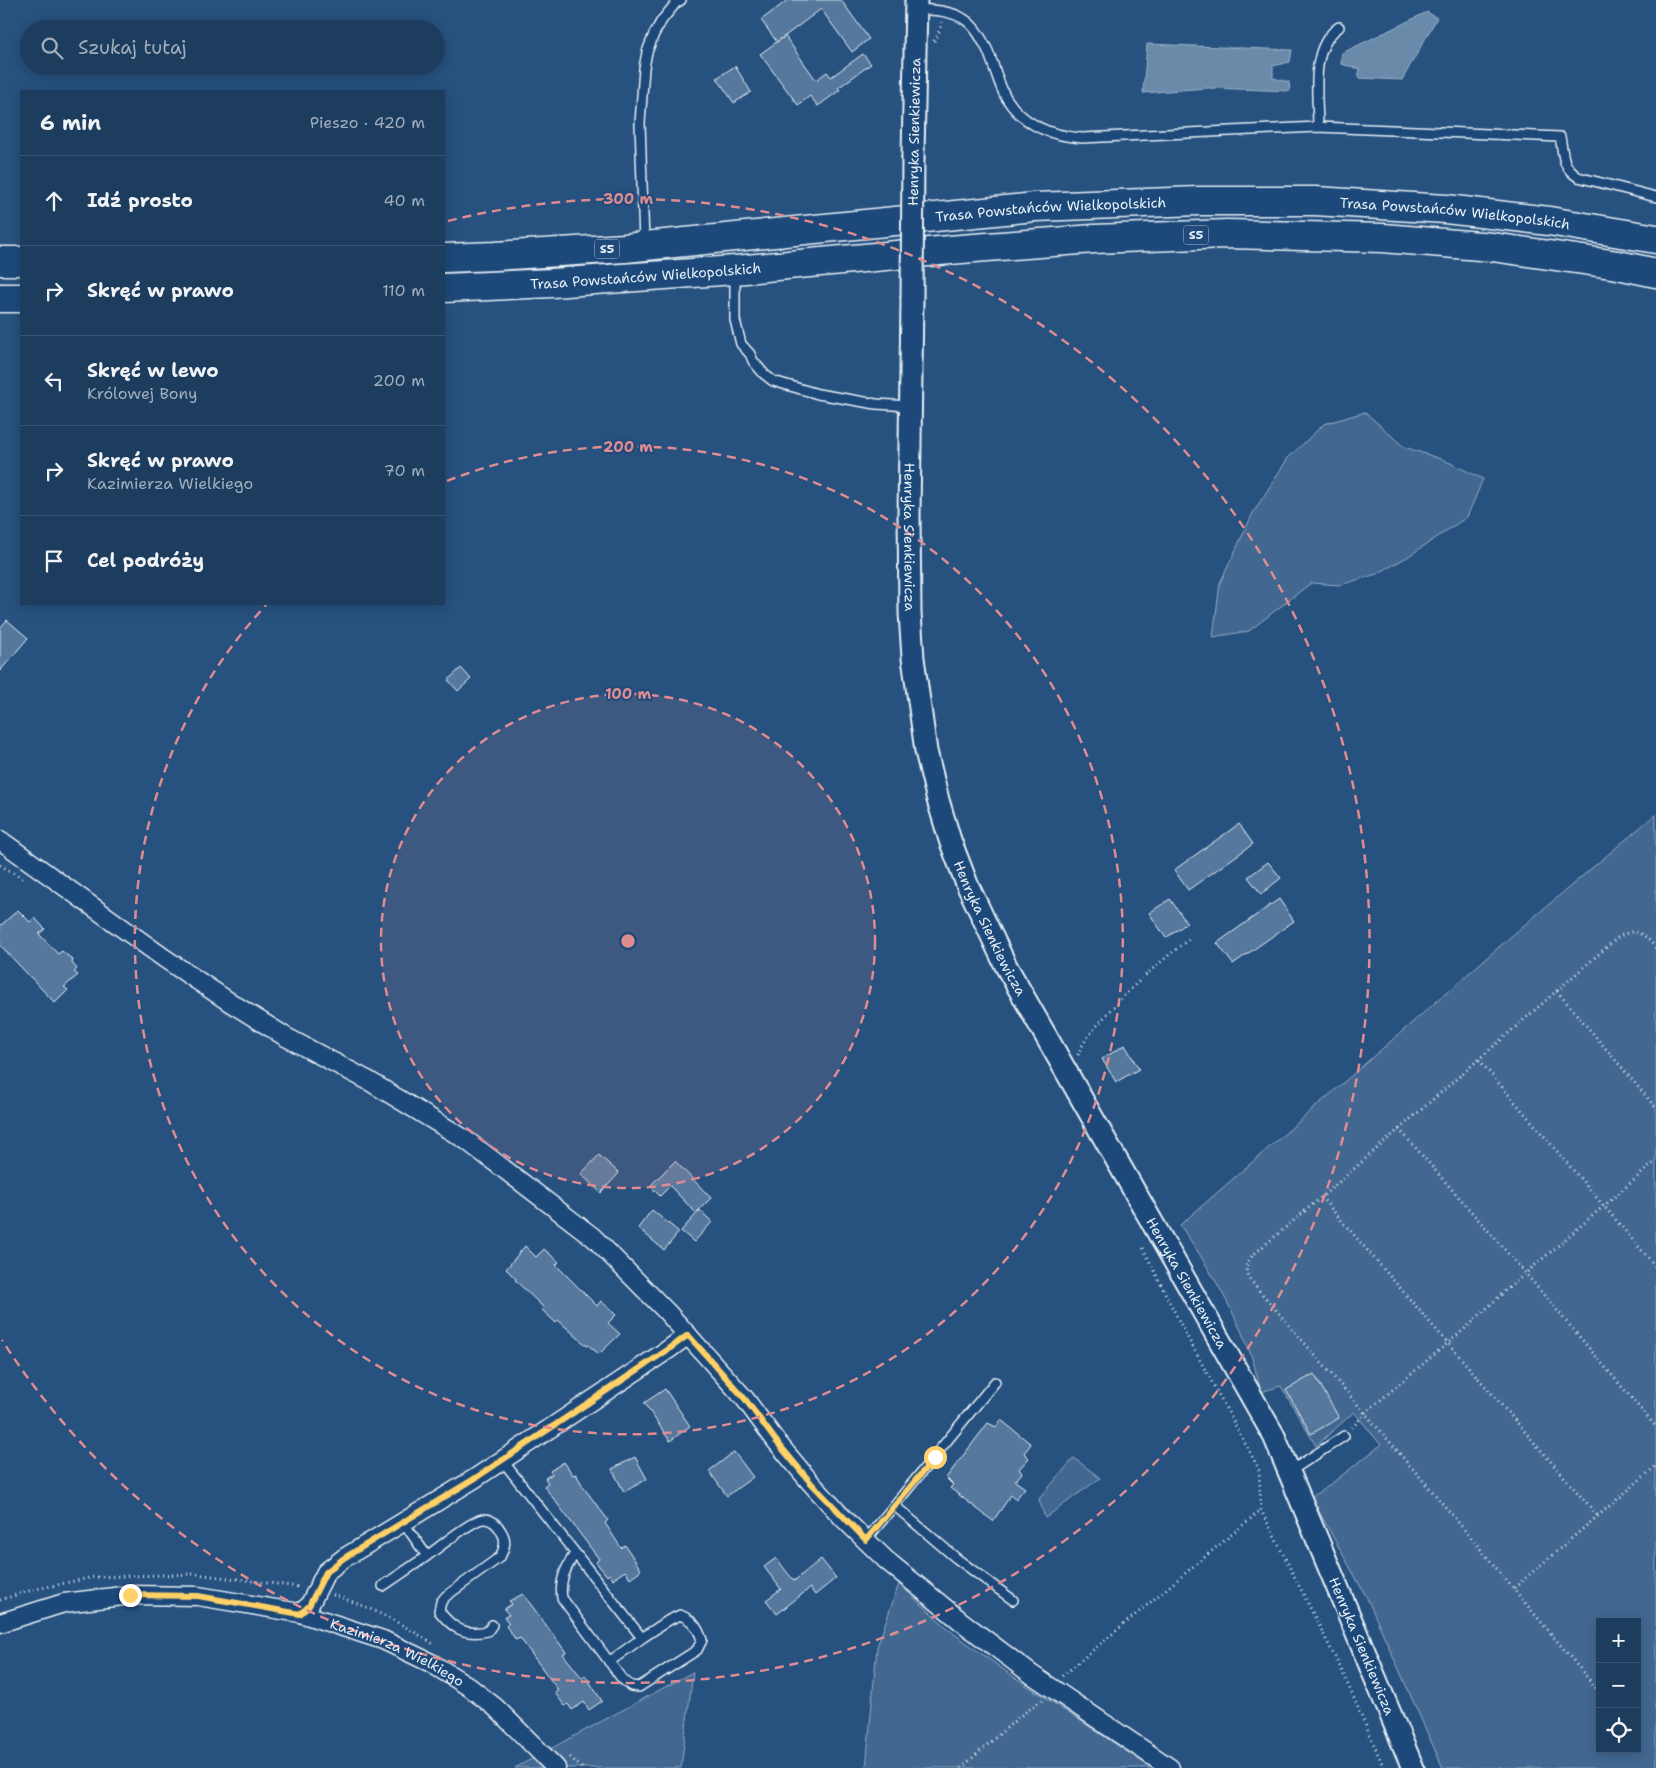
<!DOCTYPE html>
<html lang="pl">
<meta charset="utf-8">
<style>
:root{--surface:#1d3d5f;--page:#254465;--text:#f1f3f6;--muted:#a0aebd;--line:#3b5674}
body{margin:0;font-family:"Shantell Sans",sans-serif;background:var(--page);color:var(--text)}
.controls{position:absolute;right:15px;bottom:15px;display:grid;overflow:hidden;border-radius:0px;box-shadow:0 2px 12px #0003}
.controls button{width:45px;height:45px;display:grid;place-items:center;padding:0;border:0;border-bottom:1px solid var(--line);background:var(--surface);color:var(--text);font:25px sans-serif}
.stop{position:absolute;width:15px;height:15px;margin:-11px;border:4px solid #ffd166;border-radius:50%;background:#fff}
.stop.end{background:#ffd166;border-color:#fff;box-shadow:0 1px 5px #0008}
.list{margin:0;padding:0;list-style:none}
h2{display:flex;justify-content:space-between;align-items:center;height:65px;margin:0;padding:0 20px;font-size:21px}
h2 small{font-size:16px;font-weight:400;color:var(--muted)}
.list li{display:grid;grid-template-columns:32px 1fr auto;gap:15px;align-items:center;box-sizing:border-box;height:90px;padding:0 20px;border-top:1px solid var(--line)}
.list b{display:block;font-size:19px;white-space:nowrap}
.list p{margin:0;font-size:16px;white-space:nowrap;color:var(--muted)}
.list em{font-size:16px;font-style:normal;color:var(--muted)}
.icon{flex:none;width:28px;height:28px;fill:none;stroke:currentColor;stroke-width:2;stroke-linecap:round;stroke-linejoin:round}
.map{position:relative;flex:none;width:1656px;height:1768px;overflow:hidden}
.search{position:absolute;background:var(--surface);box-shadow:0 2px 12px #0003;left:20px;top:20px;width:425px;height:55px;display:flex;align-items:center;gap:12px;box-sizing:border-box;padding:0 18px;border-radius:28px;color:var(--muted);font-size:19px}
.panel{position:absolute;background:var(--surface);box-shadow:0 2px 12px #0003;left:20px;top:90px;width:425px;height:515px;border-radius:0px}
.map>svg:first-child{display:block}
.green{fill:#436891;stroke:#96acc4;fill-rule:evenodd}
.water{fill:#6b8aaa;stroke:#9db3c9}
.building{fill:#57789d;stroke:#e8f1f8}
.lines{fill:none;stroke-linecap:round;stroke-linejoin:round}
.service-casing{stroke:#e8f1f8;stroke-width:12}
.minor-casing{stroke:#e8f1f8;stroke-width:21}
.tertiary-casing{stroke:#e8f1f8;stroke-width:25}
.motorway-casing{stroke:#e8f1f8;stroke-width:31}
.path{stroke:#e8f1f8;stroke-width:3;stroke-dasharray:1 4;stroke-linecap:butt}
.service{stroke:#1f4a7a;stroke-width:9}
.minor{stroke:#1f4a7a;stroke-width:18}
.tertiary{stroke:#1f4a7a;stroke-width:21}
.motorway{stroke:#1f4a7a;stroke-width:28}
.tertiary-bridge-casing{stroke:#e8f1f8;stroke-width:25;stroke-linecap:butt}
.tertiary-bridge{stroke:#1f4a7a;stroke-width:21}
.route{stroke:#ffd166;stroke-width:6}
.ring{fill:none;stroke:#df8c90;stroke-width:2.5;stroke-dasharray:9 6}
.labels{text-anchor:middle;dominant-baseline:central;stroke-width:4;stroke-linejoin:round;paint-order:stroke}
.shield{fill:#1f4a7a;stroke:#acbfd2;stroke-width:1}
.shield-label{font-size:12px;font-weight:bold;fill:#e8f1f8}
.street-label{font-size:14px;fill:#e8f1f8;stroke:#1f4a7a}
.centre{fill:#df8c90;stroke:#1f4a7a;stroke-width:2.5}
.ring-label{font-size:15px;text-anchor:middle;font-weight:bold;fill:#df8c90;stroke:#1f4a7a;stroke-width:4;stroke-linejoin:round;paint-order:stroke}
</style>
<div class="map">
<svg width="1656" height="1768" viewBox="0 0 1656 1768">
<rect width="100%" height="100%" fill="#27517f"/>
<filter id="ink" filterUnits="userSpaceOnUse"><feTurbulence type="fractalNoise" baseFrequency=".02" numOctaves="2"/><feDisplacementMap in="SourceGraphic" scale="10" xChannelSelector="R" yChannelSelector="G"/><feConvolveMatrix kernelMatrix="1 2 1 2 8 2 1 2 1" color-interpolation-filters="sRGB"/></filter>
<g filter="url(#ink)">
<path class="green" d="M 1365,412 L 1404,447 L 1444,460 L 1483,479 L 1467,517 L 1409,556 L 1377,574 L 1340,585 L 1311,583 L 1249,631 L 1213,637 L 1220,583 L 1253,513 L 1288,458 L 1324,424 Z
M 1656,814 L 1656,1768 L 1443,1768 L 1367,1598 L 1311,1497 L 1327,1487 L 1381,1445 L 1354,1412 L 1316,1446 L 1281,1386 L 1261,1392 C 1257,1377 1254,1361 1248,1347 C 1230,1303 1207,1264 1180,1225 L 1515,933 ZM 1600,1622 L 1637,1622 L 1637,1749 L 1600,1749 Z
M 1074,1458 L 1100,1478 L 1045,1518 L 1039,1499 Z
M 899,1584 L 953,1633 L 1011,1675 L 1152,1768 L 866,1768 L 877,1647 Z
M 693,1672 L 681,1768 L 515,1768 Z"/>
<path class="water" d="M 1427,12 L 1437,18 L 1402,80 L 1358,78 L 1360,69 L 1341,64 L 1342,53 Z
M 1147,44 L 1292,50 L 1290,62 L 1273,66 L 1273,78 L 1289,82 L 1290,91 L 1207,88 L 1143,93 Z"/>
<path class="building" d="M 788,0 L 841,0 L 869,39 L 852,52 L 821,9 L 777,42 L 761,20 Z
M 785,36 L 816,80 L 827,72 L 831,77 L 863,54 L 871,64 L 838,88 L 840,90 L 818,106 L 810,96 L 798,105 L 760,54 Z
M 735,66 L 751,92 L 734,103 L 717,78 Z
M 7,620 L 28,638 L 0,671 L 0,628 Z
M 461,668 L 471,679 L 458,691 L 448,680 Z
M 1239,824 L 1253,844 L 1188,890 L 1174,870 Z
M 1268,862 L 1281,878 L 1261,894 L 1248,877 Z
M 1170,899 L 1187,923 L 1166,938 L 1149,913 Z
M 1279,899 L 1294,921 L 1233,964 L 1217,943 Z
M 18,910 L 30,922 L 35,918 L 45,929 L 39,934 L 58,954 L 62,951 L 73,960 L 72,963 L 77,969 L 74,972 L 78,975 L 64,987 L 68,990 L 55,1003 L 0,945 L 0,926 Z
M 1125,1045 L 1139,1069 L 1116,1082 L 1102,1059 Z
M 599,1155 L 619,1173 L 601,1193 L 581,1174 Z
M 675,1161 L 711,1198 L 696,1213 L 670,1186 L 660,1196 L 650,1186 Z
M 652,1210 L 679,1232 L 664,1250 L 638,1228 Z
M 700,1210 L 712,1222 L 694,1242 L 681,1231 Z
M 525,1246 L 536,1257 L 544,1249 L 559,1262 L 556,1265 L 597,1306 L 601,1301 L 616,1315 L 608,1323 L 620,1334 L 599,1354 L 588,1345 L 587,1346 L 558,1320 L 556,1323 L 541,1309 L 543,1307 L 515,1280 L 516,1279 L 506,1269 Z
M 1314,1374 L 1339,1418 L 1311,1434 L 1286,1390 Z
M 665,1389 L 690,1426 L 670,1441 L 644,1403 Z
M 1001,1420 L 1031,1444 L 1024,1453 L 1029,1458 L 1019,1469 L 1022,1473 L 1015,1481 L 1025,1488 L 1016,1499 L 1011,1495 L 993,1521 L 950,1488 L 953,1485 L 946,1478 L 988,1423 L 996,1427 Z
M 734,1452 L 753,1477 L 727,1496 L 709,1471 Z
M 635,1457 L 647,1479 L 624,1492 L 612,1469 Z
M 564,1462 L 573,1475 L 576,1474 L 584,1488 L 608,1520 L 605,1523 L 621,1548 L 625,1545 L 641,1570 L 630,1578 L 625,1571 L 613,1579 L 609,1574 L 607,1576 L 596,1562 L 599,1559 L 544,1486 L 548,1483 L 545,1478 L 552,1474 L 550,1471 Z
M 776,1558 L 794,1581 L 821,1559 L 836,1578 L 815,1595 L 810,1588 L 777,1614 L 766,1600 L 781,1589 L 764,1567 Z
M 523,1594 L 566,1652 L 563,1654 L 582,1678 L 585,1675 L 602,1701 L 589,1710 L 584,1702 L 572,1710 L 568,1704 L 565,1706 L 555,1693 L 558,1690 L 520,1638 L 516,1640 L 506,1626 L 509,1623 L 504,1617 L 509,1615 L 504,1609 L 512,1604 L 509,1601 Z"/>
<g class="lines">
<defs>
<path id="service" d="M 915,9 C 931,10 950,10 964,19 C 975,26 981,38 987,49 C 994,64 999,87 1007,99 C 1024,126 1052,136 1082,138 L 1318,127 L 1560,137 C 1564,155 1561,166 1578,177 L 1656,197
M 1318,127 C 1318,95 1309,48 1339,27
M 644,243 L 640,123 L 644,68 L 647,52 L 654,34 L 662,20 L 676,3 L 681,0
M 735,273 L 735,320 L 741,344 L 750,354 L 753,361 L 764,374 L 773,381 L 818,394 L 876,404 L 910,406
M 502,1460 L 642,1638 L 669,1620 L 680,1615 C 693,1620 698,1628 702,1640 L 697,1650 L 639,1687 L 631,1686 L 622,1679 L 562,1598 C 559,1580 566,1568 575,1553
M 1289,1472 L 1344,1436
M 895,1506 L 956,1558 L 1013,1600
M 403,1522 L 427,1556 C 438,1548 472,1520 483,1519 C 491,1518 498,1525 501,1531 C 507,1540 505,1547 500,1557 L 446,1596 L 441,1602 L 439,1611 C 453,1629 465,1636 488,1631 L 492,1625
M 866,1540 L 995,1382
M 383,1586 L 427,1556
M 609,1662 L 642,1638"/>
<g id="minor">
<path d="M 0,840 L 164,958 L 228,1001 L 286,1037 L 369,1081 L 466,1140 L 593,1237 L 667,1312 L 745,1399 L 776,1441 L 811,1483 L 843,1518 L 886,1560 L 962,1622 L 1031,1674 L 1170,1768"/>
<path d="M 300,1613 L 309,1606 L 326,1572 L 344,1558 L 474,1479 L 669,1349 L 688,1335"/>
<path id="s1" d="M 0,1623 L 64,1603 L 131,1595 L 198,1596 L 300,1613 L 383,1640 L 431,1663 L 468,1686 L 495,1707 L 556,1768"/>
</g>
<g id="tertiary">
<path d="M 913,156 L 916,0"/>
<path id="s2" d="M 912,299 L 909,515 L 910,613 L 913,658 L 926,751 L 938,800 L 950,840 L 967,884 L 1006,966 L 1274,1436 L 1413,1768"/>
</g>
<g id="motorway">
<path id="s3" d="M 444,258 L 495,256 L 625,248 L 1035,207 L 1199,201 L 1315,201 L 1446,209 L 1549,221 L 1656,239"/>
<path d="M 0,261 L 21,261"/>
<path id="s4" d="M 444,288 L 552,283 L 735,270 L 961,249 L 1094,239 L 1227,234 L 1383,238 L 1492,247 L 1618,265 L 1656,273"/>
<path d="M 0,298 L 21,298"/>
</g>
</defs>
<use href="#service" class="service-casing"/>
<use href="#minor" class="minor-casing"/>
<use href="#tertiary" class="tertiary-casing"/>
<use href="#motorway" class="motorway-casing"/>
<path class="path" d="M 934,41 L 938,35 L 942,22
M 0,865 L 24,879
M 1557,991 L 1656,1108
M 1078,1055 C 1082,1043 1093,1030 1102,1020 C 1128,989 1156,965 1189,939
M 1479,1060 L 1656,1267
M 1399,1129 L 1526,1274 L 1656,1427
M 1321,1197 L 1598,1516
M 1143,1248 L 1183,1329 L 1259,1469 L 1261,1510 L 1343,1673 L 1384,1768
M 1352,1428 L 1365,1413 L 1468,1326 L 1504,1292 L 1656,1161
M 1514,1588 L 1656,1466
M 333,1595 C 369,1606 403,1624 435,1645
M 0,1600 L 32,1590 L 94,1577 L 196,1574 L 300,1587
M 1062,1676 L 1261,1510
M 1596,1688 L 1438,1498 L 1251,1281 C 1244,1272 1245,1264 1253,1255 L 1324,1195 L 1617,938 C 1635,926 1644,934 1656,948
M 570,1757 L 582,1768
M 961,1768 L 1019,1717 L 1042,1700"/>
<use href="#service" class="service"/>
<use href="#minor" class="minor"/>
<use href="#tertiary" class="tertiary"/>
<use href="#motorway" class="motorway"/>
<defs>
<path id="tertiary-bridge" d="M 912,299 L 913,156"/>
</defs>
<use href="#tertiary-bridge" class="tertiary-bridge-casing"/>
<use href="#tertiary-bridge" class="tertiary-bridge"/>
</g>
</g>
<g class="lines" filter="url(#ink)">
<path class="route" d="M 130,1595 L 198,1596 L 300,1614 L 309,1606 L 326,1572 L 344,1558 L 474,1479 L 669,1349 L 688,1335 L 745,1399 L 776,1441 L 811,1483 L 866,1540 L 935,1457"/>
</g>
<circle cx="628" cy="941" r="247" fill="#df8c90" fill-opacity=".12"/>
<g class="ring">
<circle cx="628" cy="941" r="247"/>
<path d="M447 481A494 494 0 1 1 267 604"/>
<path d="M448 221A742 742 0 1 1 2 1340"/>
</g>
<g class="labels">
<g class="shield">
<rect x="1183.5" y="225.5" width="25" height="19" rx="4"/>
<rect x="594.5" y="239.5" width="25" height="19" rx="4"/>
</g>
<g class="shield-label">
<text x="1196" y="235">S5</text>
<text x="607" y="249">S5</text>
</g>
<g class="street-label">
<text transform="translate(914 132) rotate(-89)">Henryka Sienkiewicza</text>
<text stroke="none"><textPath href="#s3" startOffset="609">Trasa Powstańców Wielkopolskich</textPath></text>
<text stroke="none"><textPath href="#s3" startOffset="1014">Trasa Powstańców Wielkopolskich</textPath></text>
<text stroke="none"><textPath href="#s4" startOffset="202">Trasa Powstańców Wielkopolskich</textPath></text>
<text stroke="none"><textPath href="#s2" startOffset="238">Henryka Sienkiewicza</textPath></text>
<text stroke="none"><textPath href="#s2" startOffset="642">Henryka Sienkiewicza</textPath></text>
<text stroke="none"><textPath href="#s2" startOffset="1048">Henryka Sienkiewicza</textPath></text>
<text stroke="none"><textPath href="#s2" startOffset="1452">Henryka Sienkiewicza</textPath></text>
<text stroke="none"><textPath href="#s1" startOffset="410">Kazimierza Wielkiego</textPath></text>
</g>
</g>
<circle cx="628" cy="941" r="8" class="centre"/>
<g class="ring-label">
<text x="628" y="204">300 m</text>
<text x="628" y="452">200 m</text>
<text x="628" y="699">100 m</text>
</g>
</svg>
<div class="controls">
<button>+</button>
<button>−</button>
<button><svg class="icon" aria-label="locate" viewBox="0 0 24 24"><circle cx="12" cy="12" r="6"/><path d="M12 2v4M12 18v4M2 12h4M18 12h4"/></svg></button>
</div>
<div class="stop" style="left:935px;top:1457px"></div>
<div class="stop end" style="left:130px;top:1595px"></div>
<div class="search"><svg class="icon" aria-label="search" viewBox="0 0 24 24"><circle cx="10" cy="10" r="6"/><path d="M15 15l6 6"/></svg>Szukaj tutaj</div>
<section class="panel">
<h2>6 min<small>Pieszo · 420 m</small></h2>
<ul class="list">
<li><svg class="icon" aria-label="ahead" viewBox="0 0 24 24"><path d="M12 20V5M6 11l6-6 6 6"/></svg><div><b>Idź prosto</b></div><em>40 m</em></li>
<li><svg class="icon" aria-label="right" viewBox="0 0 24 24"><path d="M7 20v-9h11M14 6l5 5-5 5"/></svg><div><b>Skręć w prawo</b></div><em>110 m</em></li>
<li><svg class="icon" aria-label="left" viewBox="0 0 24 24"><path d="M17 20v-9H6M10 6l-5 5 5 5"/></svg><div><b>Skręć w lewo</b><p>Królowej Bony</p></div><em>200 m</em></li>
<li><svg class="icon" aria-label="right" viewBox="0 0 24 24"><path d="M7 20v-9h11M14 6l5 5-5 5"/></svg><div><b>Skręć w prawo</b><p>Kazimierza Wielkiego</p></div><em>70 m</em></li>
<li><svg class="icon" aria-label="arrive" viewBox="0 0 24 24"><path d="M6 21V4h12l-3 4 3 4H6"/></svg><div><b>Cel podróży</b></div></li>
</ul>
</section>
</div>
